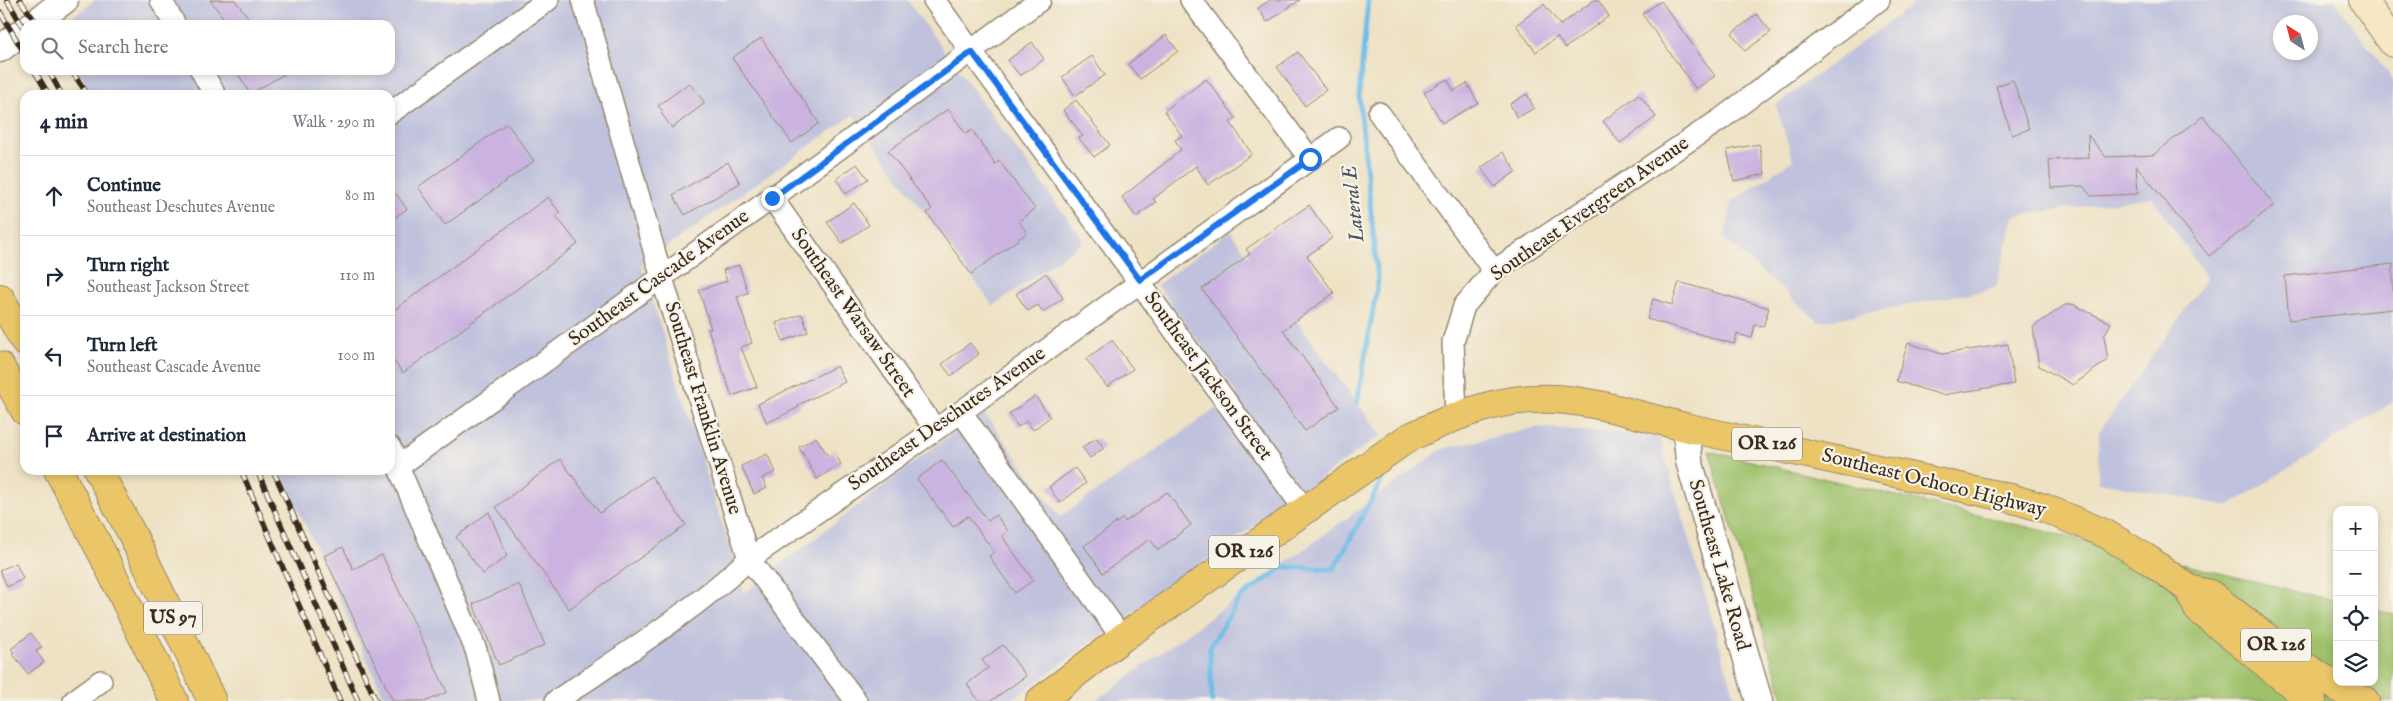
<!DOCTYPE html>
<meta charset="utf-8">
<style>
:root{--surface:#fff;--page:#f6f6f7;--text:#1f2937;--muted:#747a83;--line:#e0e1e3}
body{margin:0;font-family:"IM FELL English",serif;background:var(--page);color:var(--text)}
.controls{position:absolute;right:15px;bottom:15px;display:grid;overflow:hidden;border-radius:10px;box-shadow:0 2px 8px #0003}
.controls button{width:45px;height:45px;display:grid;place-items:center;padding:0;border:0;border-bottom:1px solid var(--line);background:var(--surface);color:var(--text);font:25px sans-serif}
.compass{position:absolute;left:2273px;top:15px;width:45px;height:45px;border-radius:50%;background:var(--surface);box-shadow:0 2px 8px #0003;rotate:324deg}
.stop{position:absolute;width:15px;height:15px;margin:-11px;border:4px solid #1a73e8;border-radius:50%;background:#fff}
.stop.end{background:#1a73e8;border-color:#fff;box-shadow:0 1px 5px #0008}
.list{margin:0;padding:0;list-style:none}
h2{display:flex;justify-content:space-between;align-items:center;height:65px;margin:0;padding:0 20px;font-size:21px}
h2 small{font-size:16px;font-weight:400;color:var(--muted)}
.list li{display:grid;grid-template-columns:32px 1fr auto;gap:15px;align-items:center;box-sizing:border-box;height:80px;padding:0 20px;border-top:1px solid var(--line)}
.list b{display:block;font-size:19px;white-space:nowrap}
.list p{margin:0;font-size:16px;white-space:nowrap;color:var(--muted)}
.list em{font-size:16px;font-style:normal;color:var(--muted)}
.icon{flex:none;width:28px;height:28px;fill:none;stroke:currentColor;stroke-width:2;stroke-linecap:round;stroke-linejoin:round}
.map{position:relative;flex:none;width:2393px;height:701px;overflow:hidden}
.search{position:absolute;background:var(--surface);box-shadow:0 2px 8px #0003;left:20px;top:20px;width:375px;height:55px;display:flex;align-items:center;gap:12px;box-sizing:border-box;padding:0 18px;border-radius:15px;color:var(--muted);font-size:19px}
.panel{position:absolute;background:var(--surface);box-shadow:0 2px 8px #0003;left:20px;top:90px;width:375px;height:385px;border-radius:15px}
.map>svg:first-child{display:block}
.industrial{fill:#c0c2dd;fill-rule:evenodd}
.green{fill:#9fc16a;stroke:#6d7644}
.lines{fill:none;stroke-linecap:round;stroke-linejoin:round}
.stream{stroke:#6dbde8;stroke-width:5}
.building{fill:#cab3e0}
.minor-casing{stroke:#948671;stroke-width:24}
.tertiary-casing{stroke:#948671;stroke-width:29}
.secondary-casing{stroke:#948671;stroke-width:30}
.trunk-casing{stroke:#948671;stroke-width:30}
.minor{stroke:#fff;stroke-width:21}
.tertiary{stroke:#fff;stroke-width:26}
.secondary{stroke:#f7e8c3;stroke-width:28}
.trunk{stroke:#eac669;stroke-width:28}
.rail-casing{stroke:#3b2a1e;stroke-width:5.5}
.rail{stroke:#f7f3e8;stroke-width:4;stroke-dasharray:11;stroke-linecap:butt}
.route{stroke:#1a73e8;stroke-width:6}
.labels{text-anchor:middle;dominant-baseline:central;stroke-width:4.5;stroke-linejoin:round;paint-order:stroke}
.shield{fill:#f7f3e8;stroke:#73665b;stroke-width:1}
.shield-label{font-size:19px;font-weight:bold;fill:#3b2a1e}
.street-label{font-size:20px;fill:#3b2a1e;stroke:#f7f3e8}
.water-label{font-size:21px;font-style:italic;fill:#4a565b;stroke:#f7f3e8}
</style>
<div class="map">
<svg width="2393" height="701" viewBox="0 0 2393 701">
<rect width="100%" height="100%" fill="#f7f3e8"/>
<filter id="ink" filterUnits="userSpaceOnUse"><feTurbulence type="fractalNoise" baseFrequency=".02" numOctaves="2"/><feDisplacementMap in="SourceGraphic" scale="10" xChannelSelector="R" yChannelSelector="G"/><feConvolveMatrix kernelMatrix="1 2 1 2 8 2 1 2 1" color-interpolation-filters="sRGB"/></filter>
<filter id="wash" filterUnits="userSpaceOnUse"><feTurbulence type="fractalNoise" baseFrequency=".0096" numOctaves="4" result="noise"/><feDisplacementMap in="SourceGraphic" scale="20" xChannelSelector="R" yChannelSelector="G"/><feGaussianBlur stdDeviation="1.12" result="paint"/><feColorMatrix in="noise" values="0 0 0 0 0 0 0 0 0 0 0 0 0 0 0 0 0 1.4 0 .05"/><feComposite in="paint" operator="in"/></filter>
<g filter="url(#wash)">
<rect width="100%" height="100%" fill="#eee2c4"/>
<path class="industrial" d="M 95,0 L 907,0 L 1084,241 L 993,306 L 853,115 L 641,265 L 744,593 L 982,410 L 1060,517 L 1237,394 L 1157,285 L 1230,231 L 1381,435 L 1010,701 L 386,701 L 280,470 L 390,470 L 390,95 L 93,95 L 77,70 L 390,70 L 390,25 L 62,25 Z
M 1919,0 L 2334,0 L 2393,80 L 2393,402 L 2229,506 L 2098,482 L 2099,432 L 2207,278 L 2152,197 L 2014,216 L 1996,288 L 1819,322 L 1724,238 L 1732,202 L 1793,160 L 1776,105 ZM 2280,22 L 2310,22 L 2310,52 L 2280,52 Z
M 1539,427 L 1659,437 L 1736,701 L 1095,701 L 1442,449 Z"/>
<path class="green" d="M 1709,451 L 2337,601 L 2337,682 L 2374,682 L 2374,610 L 2393,614 L 2393,701 L 1784,701 Z"/>
<g class="lines">
<path class="stream" d="M 1357,403 L 1378,281 L 1359,96 L 1368,0
M 1212,701 L 1210,647 L 1240,598 L 1283,567 L 1334,569 L 1382,480"/>
</g>
<g id="blocks">
<path class="building" d="M 210,0 L 235,0 L 254,25 L 229,25 Z
M 1270,0 L 1300,0 L 1267,22 L 1258,8 Z
M 1594,0 L 1598,0 L 1609,16 L 1565,48 L 1557,37 L 1536,52 L 1516,25 L 1544,4 L 1560,25 Z
M 1661,1 L 1715,76 L 1696,89 L 1642,14 Z
M 1757,14 L 1771,32 L 1745,51 L 1732,33 Z
M 1166,35 L 1178,51 L 1140,79 L 1128,64 Z
M 761,38 L 819,123 L 792,143 L 732,58 Z
M 1032,42 L 1044,59 L 1020,76 L 1008,60 Z
M 1298,52 L 1326,90 L 1305,106 L 1277,67 Z
M 1092,56 L 1105,75 L 1075,96 L 1062,77 Z
M 236,70 L 291,70 L 250,94 Z
M 1206,79 L 1236,118 L 1230,122 L 1252,154 L 1208,185 L 1196,166 L 1153,199 L 1156,202 L 1136,217 L 1122,197 L 1181,150 L 1175,140 L 1182,136 L 1164,111 Z
M 1447,79 L 1454,91 L 1467,83 L 1478,103 L 1442,123 L 1424,92 Z
M 2013,80 L 2029,129 L 2012,135 L 1996,86 Z
M 689,83 L 705,103 L 672,128 L 661,113 L 663,111 L 658,106 Z
M 1527,94 L 1534,108 L 1517,118 L 1510,104 Z
M 1639,94 L 1656,117 L 1620,143 L 1603,121 Z
M 1076,100 L 1110,145 L 1094,157 L 1079,138 L 1083,136 L 1063,110 Z
M 948,109 L 966,134 L 972,130 L 995,164 L 999,161 L 1035,209 L 1019,221 L 1027,233 L 971,274 L 927,213 L 932,209 L 888,151 Z
M 2203,116 L 2274,205 L 2209,256 L 2136,165 L 2138,194 L 2091,196 L 2083,186 L 2051,188 L 2049,160 L 2089,158 L 2088,135 L 2106,157 L 2153,155 Z
M 507,123 L 534,161 L 445,225 L 418,187 Z
M 1759,144 L 1765,174 L 1734,181 L 1727,150 Z
M 1503,152 L 1516,171 L 1495,187 L 1481,168 Z
M 728,162 L 740,183 L 685,215 L 673,195 Z
M 857,164 L 868,179 L 846,194 L 836,179 Z
M 390,186 L 407,209 L 390,221 Z
M 548,197 L 560,213 L 556,216 L 578,244 L 403,373 L 390,356 L 390,313 Z
M 854,203 L 869,225 L 842,243 L 827,222 Z
M 1309,205 L 1332,238 L 1307,256 L 1334,293 L 1283,330 L 1339,407 L 1305,431 L 1202,289 L 1250,254 L 1246,249 Z
M 2393,264 L 2393,309 L 2289,320 L 2285,276 Z
M 739,265 L 748,293 L 737,297 L 752,343 L 741,347 L 757,387 L 732,396 L 708,329 L 711,329 L 699,290 L 727,281 L 723,270 Z
M 1046,273 L 1063,298 L 1043,312 L 1038,305 L 1028,311 L 1016,294 Z
M 1679,282 L 1769,308 L 1763,327 L 1755,325 L 1752,338 L 1737,334 L 1734,344 L 1647,319 L 1653,299 L 1672,305 Z
M 2072,304 L 2111,323 L 2104,336 L 2108,360 L 2073,385 L 2039,366 L 2033,327 L 2065,305 Z
M 802,314 L 808,332 L 783,341 L 776,323 Z
M 1112,340 L 1133,369 L 1107,387 L 1086,359 Z
M 970,343 L 979,354 L 951,376 L 942,364 Z
M 1908,343 L 1942,354 L 2008,344 L 2014,384 L 1942,395 L 1896,381 Z
M 837,366 L 845,382 L 798,405 L 799,407 L 767,423 L 758,404 Z
M 1035,396 L 1050,417 L 1033,430 L 1027,421 L 1018,427 L 1009,414 Z
M 816,437 L 828,456 L 834,452 L 841,464 L 817,479 L 799,447 Z
M 1097,438 L 1104,448 L 1090,458 L 1082,447 Z
M 767,454 L 776,472 L 762,478 L 767,488 L 754,494 L 741,466 Z
M 560,459 L 600,513 L 651,476 L 686,525 L 569,609 L 496,507 Z
M 942,460 L 988,521 L 996,515 L 1008,531 L 1002,536 L 1033,580 L 1015,593 L 989,556 L 994,552 L 968,516 L 953,527 L 917,479 Z
M 1075,468 L 1086,483 L 1060,503 L 1049,487 Z
M 1167,492 L 1191,525 L 1158,550 L 1150,539 L 1103,573 L 1084,546 L 1123,518 L 1125,522 Z
M 489,512 L 507,556 L 483,574 L 456,537 Z
M 343,547 L 353,569 L 382,555 L 447,692 L 427,701 L 393,701 L 324,556 Z
M 16,563 L 23,579 L 7,587 L 0,570 Z
M 519,584 L 545,645 L 499,665 L 473,604 Z
M 31,633 L 42,647 L 36,651 L 44,662 L 28,674 L 12,653 L 14,652 L 11,649 Z
M 1003,645 L 1026,676 L 991,701 L 979,701 L 967,684 L 988,668 L 982,660 Z"/>
</g>
</g>
<g filter="url(#ink)">
<use href="#blocks" fill-opacity="0" stroke="#948671" stroke-width="1"/>
<g class="lines">
<defs>
<path id="minor" d="M 161,0 L 175,25
M 583,0 L 661,275 L 749,559 L 856,701
M 934,0 L 1305,510
M 1191,0 L 1310,159
M 201,70 L 215,95
M 390,113 L 548,0
M 1379,113 L 1494,271
M 772,198 L 935,429
M 961,412 L 1122,638
M 1456,415 L 1453,342 L 1464,306 L 1494,271 L 1721,119 L 1879,0
M 390,447 L 476,650 L 489,701
M 399,466 L 772,198 L 1040,0
M 74,701 L 101,681
M 556,701 C 622,656 691,613 749,559 L 961,412 L 1339,138"/>
<path id="tertiary" d="M 32,25 L 65,0
M 0,49 L 25,30
M 1686,427 L 1689,461 L 1759,701"/>
<path id="secondary" d="M 2363,0 L 2393,43"/>
<path id="trunk" d="M 0,298 L 25,342
M 0,366 L 25,411
M 58,470 L 102,553 L 174,701
M 98,470 L 133,536 L 212,701
M 2189,589 L 2198,609 L 2312,701
M 1040,701 L 1122,638 L 1408,438 C 1448,419 1488,401 1533,399 C 1586,396 1638,416 1689,428 C 1796,452 1903,474 2010,498 L 2044,508 L 2106,534 L 2149,560 L 2189,589 L 2210,594 L 2301,664 L 2350,695 L 2365,701"/>
</defs>
<use href="#minor" class="minor-casing"/>
<use href="#tertiary" class="tertiary-casing"/>
<use href="#secondary" class="secondary-casing"/>
<use href="#trunk" class="trunk-casing"/>
<use href="#minor" class="minor"/>
<use href="#tertiary" class="tertiary"/>
<use href="#secondary" class="secondary"/>
<use href="#trunk" class="trunk"/>
<defs>
<path id="rail" d="M 7,0 L 25,30
M 20,0 L 38,25
M 0,12 L 25,54
M 34,70 L 49,95
M 48,70 L 62,95
M 71,70 L 88,95
M 241,470 L 340,701
M 257,470 L 358,701
M 273,470 L 376,701"/>
</defs>
<use href="#rail" class="rail-casing"/>
<use href="#rail" class="rail"/>
</g>
</g>
<g class="lines" filter="url(#ink)">
<path class="route" d="M 772,198 L 972,52 L 1140,280 L 1310,159"/>
</g>
<g class="labels">
<g class="shield">
<rect x="1732" y="427.5" width="70" height="33" rx="4"/>
<rect x="1209" y="535.5" width="70" height="33" rx="4"/>
<rect x="144" y="601.5" width="58" height="33" rx="4"/>
<rect x="2241" y="628.5" width="70" height="33" rx="4"/>
</g>
<g class="shield-label">
<text x="1767" y="444">OR 126</text>
<text x="1244" y="552">OR 126</text>
<text x="173" y="618">US 97</text>
<text x="2276" y="645">OR 126</text>
</g>
<g class="street-label">
<text transform="translate(1590 209) rotate(-35)">Southeast Evergreen Avenue</text>
<text transform="translate(659 278) rotate(-36)">Southeast Cascade Avenue</text>
<text transform="translate(853 313) rotate(55)">Southeast Warsaw Street</text>
<text transform="translate(1208 376) rotate(54)">Southeast Jackson Street</text>
<text transform="translate(703 408) rotate(73)">Southeast Franklin Avenue</text>
<text transform="translate(947 419) rotate(-35)">Southeast Deschutes Avenue</text>
<text transform="translate(1934 483) rotate(14)">Southeast Ochoco Highway</text>
<text transform="translate(1719 565) rotate(74)">Southeast Lake Road</text>
</g>
<g class="water-label">
<text transform="translate(1354 204) rotate(-96)">Lateral E</text>
</g>
</g>
</svg>
<div class="controls">
<button>+</button>
<button>−</button>
<button><svg class="icon" aria-label="locate" viewBox="0 0 24 24"><circle cx="12" cy="12" r="6"/><path d="M12 2v4M12 18v4M2 12h4M18 12h4"/></svg></button>
<button><svg class="icon" aria-label="layers" viewBox="0 0 24 24"><path d="M12 4l9 5-9 5-9-5zM3 14l9 5 9-5"/></svg></button>
</div>
<svg class="compass" viewBox="-18 -18 36 36"><path d="M0-13l5 13h-10z" fill="#e53935"/><path d="M0 13l5-13h-10z" fill="#747a83"/></svg>
<div class="stop" style="left:1310px;top:159px"></div>
<div class="stop end" style="left:772px;top:198px"></div>
<div class="search"><svg class="icon" aria-label="search" viewBox="0 0 24 24"><circle cx="10" cy="10" r="6"/><path d="M15 15l6 6"/></svg>Search here</div>
<section class="panel">
<h2>4 min<small>Walk · 290 m</small></h2>
<ul class="list">
<li><svg class="icon" aria-label="ahead" viewBox="0 0 24 24"><path d="M12 20V5M6 11l6-6 6 6"/></svg><div><b>Continue</b><p>Southeast Deschutes Avenue</p></div><em>80 m</em></li>
<li><svg class="icon" aria-label="right" viewBox="0 0 24 24"><path d="M7 20v-9h11M14 6l5 5-5 5"/></svg><div><b>Turn right</b><p>Southeast Jackson Street</p></div><em>110 m</em></li>
<li><svg class="icon" aria-label="left" viewBox="0 0 24 24"><path d="M17 20v-9H6M10 6l-5 5 5 5"/></svg><div><b>Turn left</b><p>Southeast Cascade Avenue</p></div><em>100 m</em></li>
<li><svg class="icon" aria-label="arrive" viewBox="0 0 24 24"><path d="M6 21V4h12l-3 4 3 4H6"/></svg><div><b>Arrive at destination</b></div></li>
</ul>
</section>
</div>
